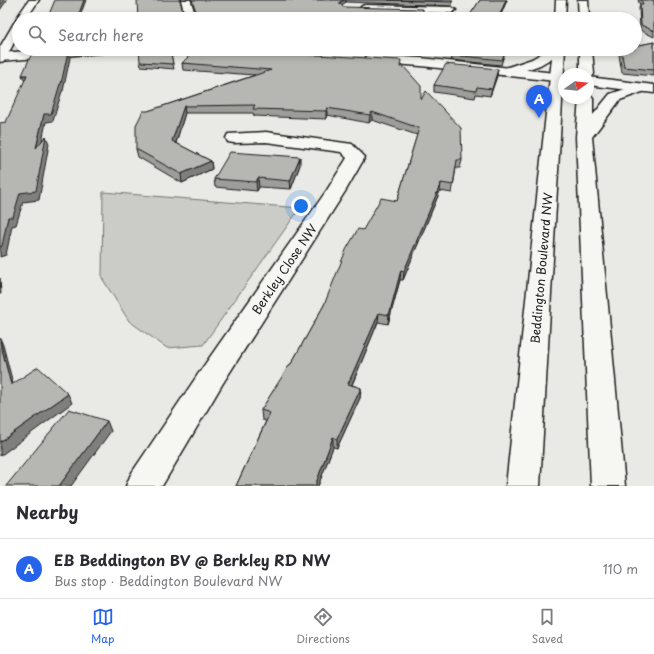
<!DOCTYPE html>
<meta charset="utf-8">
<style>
:root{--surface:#fff;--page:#f7f7f7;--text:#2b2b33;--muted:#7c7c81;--line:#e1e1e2;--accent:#2563eb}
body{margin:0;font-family:"Playpen Sans",sans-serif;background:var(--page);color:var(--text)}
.compass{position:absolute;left:558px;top:68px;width:36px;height:36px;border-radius:50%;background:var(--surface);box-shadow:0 2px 6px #0003;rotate:75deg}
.you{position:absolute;left:301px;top:206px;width:14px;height:14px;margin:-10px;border:3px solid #fff;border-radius:50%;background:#1a73e8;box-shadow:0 0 0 6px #1a73e833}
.badge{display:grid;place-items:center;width:26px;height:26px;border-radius:50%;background:var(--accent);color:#fff;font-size:13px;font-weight:700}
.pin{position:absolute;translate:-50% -33px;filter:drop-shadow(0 1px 2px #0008)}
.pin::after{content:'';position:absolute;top:21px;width:14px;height:12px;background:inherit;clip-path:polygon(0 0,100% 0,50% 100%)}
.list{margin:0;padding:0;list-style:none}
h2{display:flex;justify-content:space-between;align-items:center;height:52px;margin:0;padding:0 16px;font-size:17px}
h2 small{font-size:13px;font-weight:400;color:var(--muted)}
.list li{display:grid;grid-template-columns:26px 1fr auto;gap:12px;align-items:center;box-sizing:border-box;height:60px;padding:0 16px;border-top:1px solid var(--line)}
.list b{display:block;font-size:15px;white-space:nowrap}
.list p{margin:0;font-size:13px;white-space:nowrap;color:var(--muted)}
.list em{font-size:13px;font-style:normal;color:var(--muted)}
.icon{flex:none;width:22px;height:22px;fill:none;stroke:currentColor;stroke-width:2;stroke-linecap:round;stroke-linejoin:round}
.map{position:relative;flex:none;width:654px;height:486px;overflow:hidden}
.search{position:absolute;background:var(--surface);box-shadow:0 2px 6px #0003;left:12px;right:12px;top:12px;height:44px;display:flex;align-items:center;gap:10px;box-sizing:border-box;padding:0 14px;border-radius:22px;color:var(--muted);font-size:15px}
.sheet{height:112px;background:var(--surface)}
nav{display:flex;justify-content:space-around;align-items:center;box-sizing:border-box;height:56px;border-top:1px solid var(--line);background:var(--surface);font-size:11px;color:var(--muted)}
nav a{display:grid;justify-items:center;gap:2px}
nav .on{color:var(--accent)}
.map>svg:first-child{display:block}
.green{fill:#cbcbc7;stroke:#747472}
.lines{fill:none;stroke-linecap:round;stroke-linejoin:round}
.street-casing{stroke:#1c1c1c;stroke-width:3}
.secondary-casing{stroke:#1c1c1c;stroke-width:3}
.street{fill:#f6f6f2;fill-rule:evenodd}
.secondary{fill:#f6f6f2;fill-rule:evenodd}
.wall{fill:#9d9d9a;stroke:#1c1c1c}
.shaded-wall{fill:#7f7f7d;stroke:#1c1c1c}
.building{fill:#b6b6b3;stroke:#1c1c1c}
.labels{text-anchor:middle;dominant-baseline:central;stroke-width:3;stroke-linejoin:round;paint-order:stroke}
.street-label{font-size:12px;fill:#1c1c1c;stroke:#f6f6f2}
</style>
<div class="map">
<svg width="654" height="486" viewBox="0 0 654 486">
<rect width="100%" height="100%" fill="#e9e9e5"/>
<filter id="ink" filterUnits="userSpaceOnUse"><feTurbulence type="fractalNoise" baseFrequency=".025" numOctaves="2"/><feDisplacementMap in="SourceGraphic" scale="8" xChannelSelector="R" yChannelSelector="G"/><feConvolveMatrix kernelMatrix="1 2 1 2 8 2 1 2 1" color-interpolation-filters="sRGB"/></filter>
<g filter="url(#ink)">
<path class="green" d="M 103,192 L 300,208 L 203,345 L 167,348 L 129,321 L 102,278 Z"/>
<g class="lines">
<defs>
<path id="street" d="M 181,0 L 191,0 L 196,19 L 186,19 Z
M 365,5 L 451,7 L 456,10 L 451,13 L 362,10 L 360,8 L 362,6 Z
M 55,49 L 107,49 L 105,52 L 101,53 L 0,61 L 0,53 Z
M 371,55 L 421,58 L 564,74 L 564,82 L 421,66 L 367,62 L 365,59 L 367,56 Z
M 588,77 L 654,85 L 654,93 L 588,85 Z
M 266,132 L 352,144 L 365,157 L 346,190 L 223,383 L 162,486 L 126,486 L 131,474 L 203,367 L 327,190 L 347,158 L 341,152 L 266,142 L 234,143 L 228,142 L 226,138 L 228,134 Z"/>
<path id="secondary" d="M 29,0 L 39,0 L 26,19 L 19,19 L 19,33 L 6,58 L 4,61 L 0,62 L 0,47 L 14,23 L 17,20 L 16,19 Z
M 556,0 L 566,0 L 565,19 L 555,19 Z
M 578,0 L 588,0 L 589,19 L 579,19 Z
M 549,49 L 565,49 L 540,486 L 506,486 L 552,58 L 540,65 L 512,75 L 502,75 L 500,72 L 502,69 L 532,59 Z
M 580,49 L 592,49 L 594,74 L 592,77 L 588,78 L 588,74 L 580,74 Z
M 640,84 L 645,85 L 647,88 L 645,91 L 620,100 L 592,137 L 625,486 L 591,486 L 576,137 L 579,98 L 588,98 L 588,94 L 591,95 L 593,98 L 593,115 L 610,94 Z"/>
</defs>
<use href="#street" class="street-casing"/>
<use href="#secondary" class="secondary-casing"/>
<use href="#street" class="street"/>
<use href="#secondary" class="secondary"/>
</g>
<path class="wall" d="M 137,0 L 183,13 L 184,17 L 164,17 Z
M 191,0 L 452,0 L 452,6 L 346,2 L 341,5 L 230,19 L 197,18 Z
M 480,0 L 507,0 L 499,19 L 469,19 L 470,15 Z
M 638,0 L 654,0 L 654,37 L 640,30 L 639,8 L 640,5 Z
M 654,42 L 654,76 L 622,73 L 619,55 L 621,49 Z
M 170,49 L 174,69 L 141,66 L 140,62 Z
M 292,49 L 405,49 L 403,55 Z
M 505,52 L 501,65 L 451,60 L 452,55 Z
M 182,63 L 401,67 L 421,100 L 462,160 L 460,168 L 456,168 L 452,193 L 440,191 L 403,280 L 400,280 L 388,324 L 378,322 L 352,385 L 361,388 L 360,398 L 337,448 L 333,447 L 318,486 L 236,486 L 266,421 L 262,420 L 261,410 L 291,364 L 324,305 L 363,230 L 397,201 L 417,135 L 372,120 L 369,123 L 327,115 L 326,119 L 254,116 L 253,113 L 185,113 L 176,143 L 211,161 L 212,169 L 182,183 L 138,157 L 136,149 L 148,111 L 255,75 L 183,70 Z
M 497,76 L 490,96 L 476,94 L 475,98 L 434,92 L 434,85 Z
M 300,165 L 291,189 L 259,187 L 257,191 L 215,187 L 214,179 Z"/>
<path class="shaded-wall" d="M 4,0 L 7,0 L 0,10 L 0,5 Z
M 84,0 L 86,0 L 79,19 L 77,19 Z
M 344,0 L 346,0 L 346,2 L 340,6 L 340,2 Z
M 506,0 L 507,0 L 499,19 L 498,19 Z
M 68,52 L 70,58 L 63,91 L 62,91 L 53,121 L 46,122 L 39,156 L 36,148 L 44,114 Z
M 498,69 L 497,76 L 490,96 L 492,89 Z
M 22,75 L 27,75 L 25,82 Z
M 184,106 L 185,113 L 174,149 L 172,141 Z
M 327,108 L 327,115 L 326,119 L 326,111 Z
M 372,112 L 372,120 L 369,123 L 370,115 Z
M 46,136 L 49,144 L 39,200 L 23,202 L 16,225 L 12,226 L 6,255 L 0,257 L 0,247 L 8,217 L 20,193 Z
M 300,157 L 300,165 L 291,189 L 290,181 Z
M 211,161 L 212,169 L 182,183 L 181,174 Z
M 258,178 L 259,187 L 257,191 L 256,182 Z
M 441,183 L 440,191 L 403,280 L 404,271 Z
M 401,270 L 400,280 L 388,324 L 389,315 Z
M 0,278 L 1,294 L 0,294 Z
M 379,313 L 378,322 L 348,394 L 348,384 Z
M 0,338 L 3,345 L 16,395 L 11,385 L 0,341 Z
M 361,388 L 360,398 L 337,448 L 337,439 Z
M 68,394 L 72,403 L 0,456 L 0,442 Z
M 107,421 L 111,431 L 71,486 L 59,486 Z
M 333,437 L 333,447 L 318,486 L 315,486 Z"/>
<path class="building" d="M 0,0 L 4,0 L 0,5 Z
M 55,0 L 84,0 L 77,19 L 47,19 Z
M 137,0 L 180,0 L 183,13 L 163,13 L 165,19 L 138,19 Z
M 192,0 L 344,0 L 340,2 L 340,4 L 343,7 L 423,9 L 423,19 L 229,19 L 234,15 L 197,14 Z
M 388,0 L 452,0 L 452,2 Z
M 480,0 L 506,0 L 498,19 L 470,19 L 472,15 L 470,15 Z
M 641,0 L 654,0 L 654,31 L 641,25 L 640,4 L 643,4 Z
M 654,42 L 654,70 L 624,67 L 621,49 L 635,49 L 635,46 Z
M 139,49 L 170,49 L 173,64 L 140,62 Z
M 196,49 L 217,49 L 401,60 L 400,67 L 404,67 L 421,86 L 421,100 L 426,91 L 461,128 L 462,160 L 457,160 L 453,185 L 441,183 L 404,271 L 401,270 L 389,315 L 379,313 L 348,384 L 361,388 L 337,439 L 333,437 L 315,486 L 236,486 L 270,413 L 261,410 L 290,364 L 291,364 L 324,305 L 346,250 L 358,229 L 363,230 L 381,198 L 397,201 L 419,128 L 372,112 L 370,115 L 327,108 L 326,111 L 253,109 L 255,105 L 184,106 L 172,141 L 211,161 L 181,174 L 136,149 L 136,125 L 143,111 L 148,111 L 271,70 L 182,63 Z
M 371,49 L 404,49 L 404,51 Z
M 455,49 L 506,49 L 502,60 L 452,55 Z
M 68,52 L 61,84 L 60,84 L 51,114 L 44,114 L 36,148 L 46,136 L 36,191 L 20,193 L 13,217 L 8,217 L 2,246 L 0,247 L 0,123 L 6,122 L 27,75 L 22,75 L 32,53 Z
M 446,64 L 498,69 L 492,89 L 477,87 L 476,91 L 434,85 Z
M 230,152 L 300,157 L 290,181 L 258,178 L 256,182 L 214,179 Z
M 0,341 L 11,385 L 38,367 L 68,394 L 0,442 Z
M 69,409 L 107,421 L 59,486 L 6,486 Z"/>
</g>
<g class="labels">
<g class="street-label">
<text transform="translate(541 268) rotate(-85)">Beddington Boulevard NW</text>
<text transform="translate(284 269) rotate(-56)">Berkley Close NW</text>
</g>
</g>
</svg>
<svg class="compass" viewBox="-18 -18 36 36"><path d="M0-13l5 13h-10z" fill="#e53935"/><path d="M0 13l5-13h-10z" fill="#7c7c81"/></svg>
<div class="you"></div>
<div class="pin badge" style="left:539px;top:118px">A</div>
<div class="search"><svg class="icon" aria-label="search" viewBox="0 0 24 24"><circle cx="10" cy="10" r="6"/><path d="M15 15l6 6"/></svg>Search here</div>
</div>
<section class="sheet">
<h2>Nearby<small></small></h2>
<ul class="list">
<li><span class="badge">A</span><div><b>EB Beddington BV @ Berkley RD NW</b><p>Bus stop · Beddington Boulevard NW</p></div><em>110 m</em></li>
</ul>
</section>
<nav>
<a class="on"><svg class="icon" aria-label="map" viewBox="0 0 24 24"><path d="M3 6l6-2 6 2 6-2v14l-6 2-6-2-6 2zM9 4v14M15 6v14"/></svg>Map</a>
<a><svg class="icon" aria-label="directions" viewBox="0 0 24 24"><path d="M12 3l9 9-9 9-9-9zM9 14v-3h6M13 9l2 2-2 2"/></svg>Directions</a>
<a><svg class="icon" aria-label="saved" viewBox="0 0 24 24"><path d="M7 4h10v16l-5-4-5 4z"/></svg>Saved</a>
</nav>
